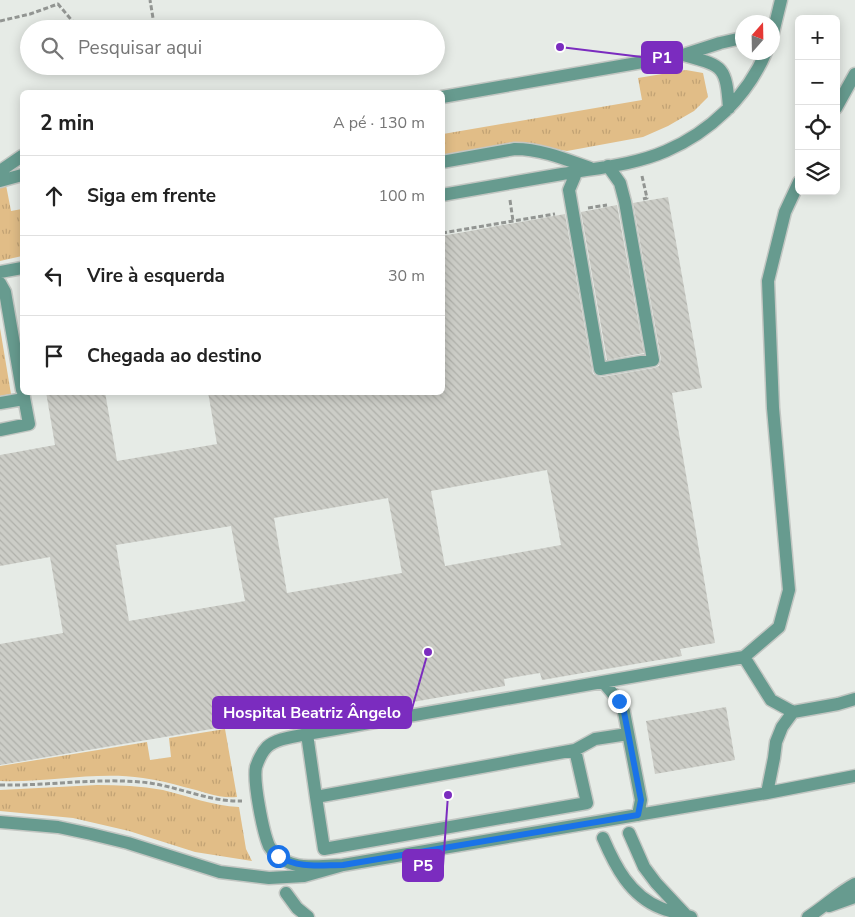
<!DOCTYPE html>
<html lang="pt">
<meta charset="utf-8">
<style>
:root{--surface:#fff;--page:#f6f6f6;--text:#222;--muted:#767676;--line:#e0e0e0}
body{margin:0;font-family:"Nunito Sans",sans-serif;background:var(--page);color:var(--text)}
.controls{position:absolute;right:15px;top:15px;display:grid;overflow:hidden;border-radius:8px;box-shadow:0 2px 12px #0003}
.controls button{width:45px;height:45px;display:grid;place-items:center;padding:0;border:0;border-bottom:1px solid var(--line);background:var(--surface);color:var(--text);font:25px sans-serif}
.compass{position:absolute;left:735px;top:15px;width:45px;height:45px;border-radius:50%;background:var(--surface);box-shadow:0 2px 12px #0003;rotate:20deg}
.stop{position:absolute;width:15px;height:15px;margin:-11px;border:4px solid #1a73e8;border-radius:50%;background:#fff}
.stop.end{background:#1a73e8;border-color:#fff;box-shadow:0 1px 5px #0008}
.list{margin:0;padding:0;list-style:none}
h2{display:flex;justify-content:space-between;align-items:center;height:65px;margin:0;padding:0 20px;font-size:21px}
h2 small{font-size:16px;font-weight:400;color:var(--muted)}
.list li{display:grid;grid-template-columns:32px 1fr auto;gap:15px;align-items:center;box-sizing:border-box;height:80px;padding:0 20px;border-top:1px solid var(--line)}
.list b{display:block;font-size:19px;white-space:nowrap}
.list em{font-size:16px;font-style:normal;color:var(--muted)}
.icon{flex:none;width:28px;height:28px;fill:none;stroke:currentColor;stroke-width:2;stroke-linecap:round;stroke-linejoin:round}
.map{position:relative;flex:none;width:855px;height:917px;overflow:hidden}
.search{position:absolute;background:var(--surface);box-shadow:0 2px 12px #0003;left:20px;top:20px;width:425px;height:55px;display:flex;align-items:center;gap:12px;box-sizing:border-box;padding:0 18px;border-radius:28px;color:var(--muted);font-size:19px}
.panel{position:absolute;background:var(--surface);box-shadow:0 2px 12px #0003;left:20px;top:90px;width:425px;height:305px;border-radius:8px}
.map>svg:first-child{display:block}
.grass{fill:url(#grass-tufts)}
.building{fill:url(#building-back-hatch);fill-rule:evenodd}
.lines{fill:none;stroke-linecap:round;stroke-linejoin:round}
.minor-casing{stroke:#c2c6c2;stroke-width:15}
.path{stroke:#929592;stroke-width:3;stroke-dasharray:5 2.5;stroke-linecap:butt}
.minor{stroke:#679b8f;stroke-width:12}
.route{stroke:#1a73e8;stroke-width:6}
.leader{fill:none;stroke:#7b2cbf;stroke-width:2}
.callout-dot{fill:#7b2cbf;stroke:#fff;stroke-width:2}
.callout{fill:#7b2cbf;stroke:#7b2cbf;stroke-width:2}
.callout-label{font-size:16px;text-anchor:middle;font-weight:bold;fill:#fff}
</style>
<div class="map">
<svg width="855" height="917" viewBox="0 0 855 917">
<defs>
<pattern id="grass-tufts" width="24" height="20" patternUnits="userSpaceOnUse" patternTransform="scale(1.25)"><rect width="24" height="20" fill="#e1bd87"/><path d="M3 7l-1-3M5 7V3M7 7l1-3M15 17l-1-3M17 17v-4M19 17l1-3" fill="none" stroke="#c1a274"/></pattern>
<pattern id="building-back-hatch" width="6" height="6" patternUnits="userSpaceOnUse" patternTransform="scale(1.25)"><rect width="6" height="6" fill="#cccdc7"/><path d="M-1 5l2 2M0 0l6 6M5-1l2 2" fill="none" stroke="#afb0aa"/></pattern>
</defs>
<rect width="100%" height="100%" fill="#e6ebe6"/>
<path class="grass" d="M 686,70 L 703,73 L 708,97 L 694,111 L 668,126 L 643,137 L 567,151 L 514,142 L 443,155 L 443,134 L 642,100 L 638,78 Z
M 6,185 L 11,211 L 22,209 L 22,256 L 0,261 L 0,188 Z
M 0,328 L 11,394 L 0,396 Z
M 225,729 L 237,797 C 219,799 202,791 184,787 C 171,783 157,780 143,778 C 95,771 48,783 0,781 L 0,766 L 147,742 L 150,760 L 171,757 L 169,738 Z
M 97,785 C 119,785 141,786 163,790 C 188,796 213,806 239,807 L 246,849 L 252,861 L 195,852 L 129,831 L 73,818 L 0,811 L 0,790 Z"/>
<path class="building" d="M 668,197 L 702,388 L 672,393 L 715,643 L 680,649 L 682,656 L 542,680 L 540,673 L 504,679 L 505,686 L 280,725 L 279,719 L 241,724 L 0,765 L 0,644 L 63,633 L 50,557 L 0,566 L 0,455 L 55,445 L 46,392 L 105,392 L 117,461 L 217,444 L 208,392 L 442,392 L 442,236 L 565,214 L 593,374 L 601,377 L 654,368 L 659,366 L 661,359 L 633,203 ZM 547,470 L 561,545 L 445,566 L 431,491 ZM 388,498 L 402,573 L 287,593 L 274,518 ZM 231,526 L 245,601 L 129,621 L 116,545 Z
M 617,205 L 644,353 L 607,360 L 581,212 Z
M 726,707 L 735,760 L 655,774 L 646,721 Z"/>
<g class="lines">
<defs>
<path id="minor" d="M 772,37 L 781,0
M 683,55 C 723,66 726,65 729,108
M 442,97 L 683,55 L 720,43 L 742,38
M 836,108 L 855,74
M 442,162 L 515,149 C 541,149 565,159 590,168
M 0,171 L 22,156
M 577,171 L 569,190 L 600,369 L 653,360 L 625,202 L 620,183 L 608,166
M 0,181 L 22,175
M 442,195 C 482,188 522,181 562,174 C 596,168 634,165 666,151 C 710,132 747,97 766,52
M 0,272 L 22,268
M 0,283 L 5,292 L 22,390
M 0,403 L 24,399
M 0,430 L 29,424 L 23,392
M 744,657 L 771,700 L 793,712 L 838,704 L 855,699
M 603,682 L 619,701 L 624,712 L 641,800 L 638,815
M 307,734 L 316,797
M 575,750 L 587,803 L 324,849 L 316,797 Z
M 575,750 L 595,739 L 628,734
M 767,793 L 774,758 L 776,742 L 782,727 L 793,712
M 0,822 L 58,827 L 91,834 L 128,843 L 220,872 L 269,878 L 304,876 L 343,865 L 767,793 L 855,776
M 629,833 L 644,867 L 656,883 L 685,914
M 603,838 C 615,866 630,896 661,908 C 671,912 681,913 691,917
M 343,865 C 327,865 305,869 290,863 C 282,860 273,853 269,846 C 263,832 253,782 256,767 C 258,761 262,752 267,747 C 277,738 294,737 307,734 L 744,657 L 779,627 L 789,590 L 773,408 L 768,281 L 785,212 L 799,182
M 286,893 L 297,908 L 308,917
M 829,906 L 855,897
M 808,917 C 824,907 838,893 855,884"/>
</defs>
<use href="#minor" class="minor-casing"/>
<path class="path" d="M 0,21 L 30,14 L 58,4 L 79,29
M 147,29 L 154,24 L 150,0
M 642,176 L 647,198 L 643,199
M 510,200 L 513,221
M 588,208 L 607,205
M 442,233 L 555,214
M 0,785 C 47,786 94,778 141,782 C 176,785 207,802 242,801"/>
<use href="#minor" class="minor"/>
</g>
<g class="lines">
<path class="route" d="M 278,856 C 299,869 320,865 343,865 L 638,815 L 641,800 L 624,712 L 619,701"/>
</g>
<path class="leader" d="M560 47L642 57M428 652L411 712M448 795L443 866"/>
<g class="callout-dot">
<circle cx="560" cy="47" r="5"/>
<circle cx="428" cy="652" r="5"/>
<circle cx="448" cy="795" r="5"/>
</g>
<g class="callout">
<rect x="642" y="42" width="40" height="31" rx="5"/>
<rect x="213" y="697" width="198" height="31" rx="5"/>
<rect x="403" y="850" width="40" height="31" rx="5"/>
</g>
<g class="callout-label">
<text x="662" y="63">P1</text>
<text x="312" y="718">Hospital Beatriz Ângelo</text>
<text x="423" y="871">P5</text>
</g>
</svg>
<div class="controls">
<button>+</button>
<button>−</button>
<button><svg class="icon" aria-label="locate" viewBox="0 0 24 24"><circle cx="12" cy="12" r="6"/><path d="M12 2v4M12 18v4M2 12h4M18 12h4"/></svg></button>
<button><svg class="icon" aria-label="layers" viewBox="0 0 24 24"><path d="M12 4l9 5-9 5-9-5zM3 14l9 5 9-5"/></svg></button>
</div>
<svg class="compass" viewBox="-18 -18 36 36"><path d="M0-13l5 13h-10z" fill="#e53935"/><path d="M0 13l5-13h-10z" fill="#767676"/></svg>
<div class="stop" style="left:278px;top:856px"></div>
<div class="stop end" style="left:619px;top:701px"></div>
<div class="search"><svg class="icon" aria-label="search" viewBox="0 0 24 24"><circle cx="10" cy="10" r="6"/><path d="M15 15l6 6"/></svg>Pesquisar aqui</div>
<section class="panel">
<h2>2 min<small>A pé · 130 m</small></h2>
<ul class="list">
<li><svg class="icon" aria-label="ahead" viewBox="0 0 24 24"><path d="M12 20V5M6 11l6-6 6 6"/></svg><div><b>Siga em frente</b></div><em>100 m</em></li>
<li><svg class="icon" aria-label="left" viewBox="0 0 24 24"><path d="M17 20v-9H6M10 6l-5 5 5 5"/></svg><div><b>Vire à esquerda</b></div><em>30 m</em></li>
<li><svg class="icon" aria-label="arrive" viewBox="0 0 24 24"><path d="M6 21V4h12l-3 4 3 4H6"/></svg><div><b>Chegada ao destino</b></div></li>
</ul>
</section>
</div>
